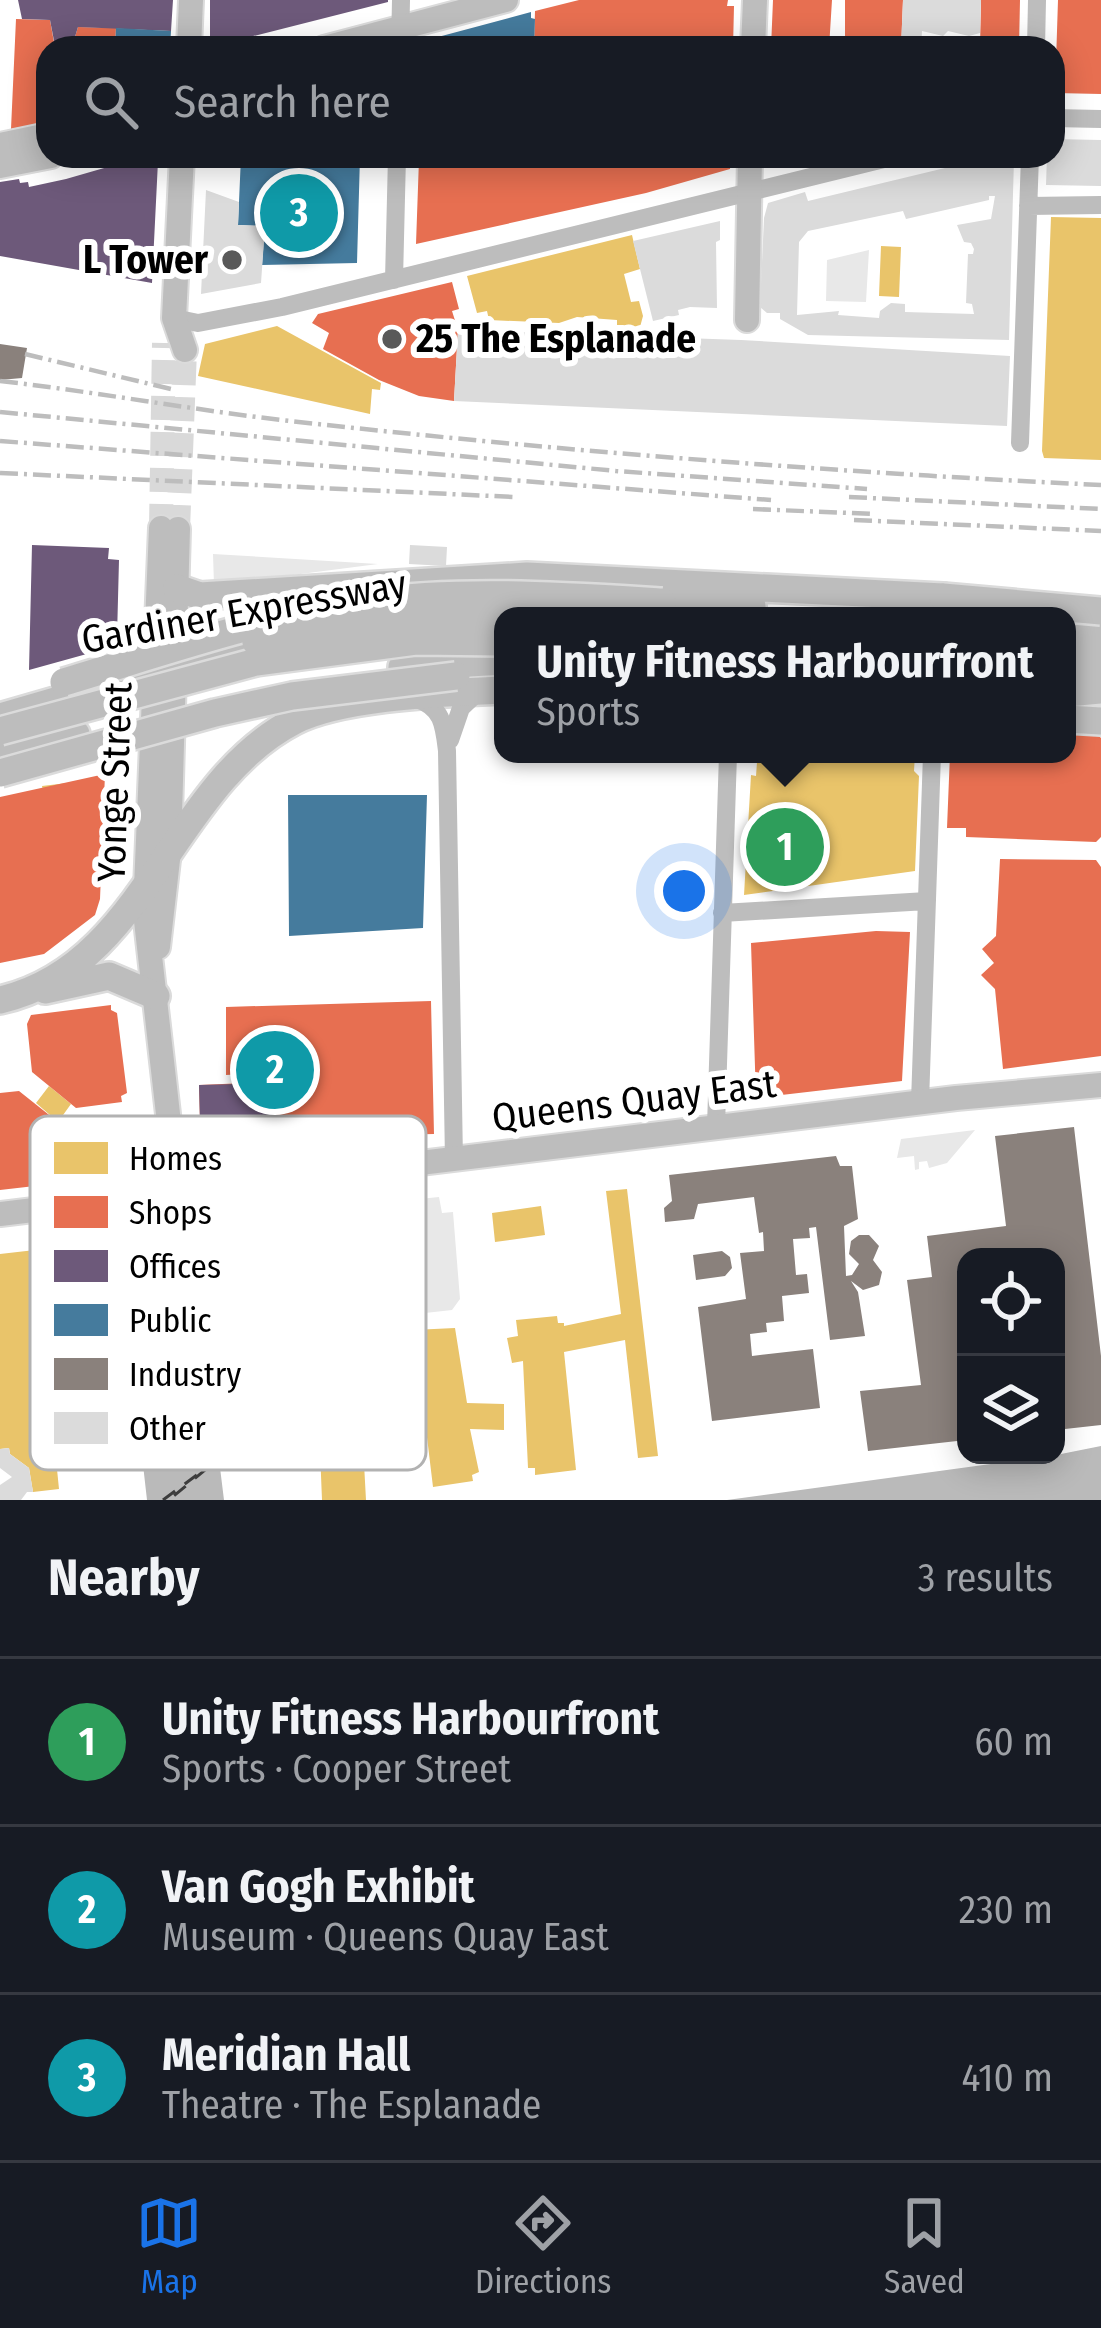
<!DOCTYPE html>
<meta charset="utf-8">
<style>
:root{--surface:#171b24;--page:#242831;--text:#f1f3f6;--muted:#9ea1a6;--line:#363941;--accent:#1a73e8}
body{margin:0;font-family:"Fira Sans Condensed",sans-serif;background:var(--page);color:var(--text)}
.controls{position:absolute;right:36px;bottom:36px;display:grid;overflow:hidden;border-radius:24px;box-shadow:0 6px 30px #0003}
.controls button{width:108px;height:108px;display:grid;place-items:center;padding:0;border:0;border-bottom:3px solid var(--line);background:var(--surface);color:var(--text);font:60px sans-serif}
.you{position:absolute;left:684px;top:891px;width:42px;height:42px;margin:-30px;border:9px solid #fff;border-radius:50%;background:#1a73e8;box-shadow:0 0 0 18px #1a73e833}
.badge{display:grid;place-items:center;width:78px;height:78px;border-radius:50%;background:var(--accent);color:#fff;font-size:39px;font-weight:700}
.pin{position:absolute;translate:-50% -50%;border:6px solid #fff;box-shadow:0 3px 12px #0006}
.popup{position:absolute;left:494px;top:607px;width:582px;height:156px;box-sizing:border-box;display:grid;place-content:center;border-radius:24px;background:var(--surface);filter:drop-shadow(0 3px 9px #0005);font-size:39px;white-space:nowrap;color:var(--muted)}
.popup b{font-size:45px;color:var(--text)}
.popup::after{content:'';position:absolute;left:50%;top:100%;margin-left:-24px;border:24px solid transparent;border-top-color:var(--surface)}
.list{margin:0;padding:0;list-style:none}
h2{display:flex;justify-content:space-between;align-items:center;height:156px;margin:0;padding:0 48px;font-size:51px}
h2 small{font-size:39px;font-weight:400;color:var(--muted)}
.list li{display:grid;grid-template-columns:78px 1fr auto;gap:36px;align-items:center;box-sizing:border-box;height:168px;padding:0 48px;border-top:3px solid var(--line)}
.list b{display:block;font-size:45px;white-space:nowrap}
.list p{margin:0;font-size:39px;white-space:nowrap;color:var(--muted)}
.list em{font-size:39px;font-style:normal;color:var(--muted)}
.icon{flex:none;width:66px;height:66px;fill:none;stroke:currentColor;stroke-width:2;stroke-linecap:round;stroke-linejoin:round}
.map{position:relative;flex:none;width:1101px;height:1500px;overflow:hidden}
.search{position:absolute;background:var(--surface);box-shadow:0 6px 30px #0003;left:36px;right:36px;top:36px;height:132px;display:flex;align-items:center;gap:30px;box-sizing:border-box;padding:0 42px;border-radius:36px;color:var(--muted);font-size:45px}
.sheet{height:660px;background:var(--surface)}
nav{display:flex;justify-content:space-around;align-items:center;box-sizing:border-box;height:168px;border-top:3px solid var(--line);background:var(--surface);font-size:33px;color:var(--muted)}
nav a{display:grid;justify-items:center;gap:6px}
nav .on{color:var(--accent)}
.map>svg:first-child{display:block}
.green{fill:#e8e8e8}
.water{fill:#bababa}
.homes{fill:#e9c46a}
.shops{fill:#e76f51}
.offices{fill:#6d597a}
.public{fill:#457b9d}
.industry{fill:#8a817c}
.lines{fill:none;stroke-linecap:round;stroke-linejoin:round}
.ferry{stroke:#3d3d3d;stroke-width:3;stroke-dasharray:15 12;stroke-linecap:butt}
.building{fill:#dbdbdb;fill-rule:evenodd}
.major-tunnel{stroke:#d9d9d9;stroke-width:24;stroke-dasharray:24 12;stroke-linecap:butt}
.major-casing{stroke:#dbdbdb;stroke-width:28}
.highway-casing{stroke:#dbdbdb;stroke-width:32}
.minor{stroke:#bdbdbd;stroke-width:18}
.major{stroke:#bdbdbd;stroke-width:24}
.highway{stroke:#bdbdbd;stroke-width:27}
.rail{stroke:#bdbdbd;stroke-width:4.5;stroke-dasharray:18 6 3 6;stroke-linecap:butt}
.highway-bridge-casing{stroke:#dbdbdb;stroke-width:32;stroke-linecap:butt}
.highway-bridge{stroke:#bdbdbd;stroke-width:27}
.poi-dot{fill:#595959;stroke:#fff;stroke-width:4.5}
.labels{text-anchor:middle;dominant-baseline:central;stroke-width:12;stroke-linejoin:round;paint-order:stroke}
.poi-label{font-size:39px;font-weight:bold;fill:#000;stroke:#fff;text-anchor:end}
.street-label{font-size:39px;fill:#000;stroke:#fff}
.key{fill:#fff;stroke:#b2b2b2;stroke-width:3}
.key-label{font-size:33px;fill:#000}
</style>
<div class="map">
<svg width="1101" height="1500" viewBox="0 0 1101 1500">
<rect width="100%" height="100%" fill="#fff"/>
<path class="green" d="M 869,250 L 866,302 L 826,301 L 827,260 Z
M 213,554 L 378,564 L 214,585 Z
M 975,1130 L 947,1163 L 929,1168 L 927,1161 L 919,1162 L 919,1169 L 915,1170 L 914,1156 L 897,1158 L 901,1139 Z
M 439,1197 L 442,1213 L 453,1212 L 460,1299 L 452,1310 L 407,1315 L 402,1312 L 390,1202 Z"/>
<path class="water" d="M 190,1225 L 224,1500 L 147,1500 L 141,1447 L 99,1429 L 75,1239 Z
M 1101,1446 L 1101,1500 L 727,1500 L 1056,1455 Z"/>
<path class="homes" d="M 496,156 L 540,156 L 538,207 L 504,207 L 505,192 Z
M 463,163 L 474,208 L 464,211 L 464,225 L 424,227 L 428,164 Z
M 1051,217 L 1101,218 L 1101,460 L 1044,458 L 1042,451 Z
M 632,235 L 640,269 L 624,274 L 631,302 L 639,301 L 643,316 L 637,338 L 762,343 L 761,362 L 749,367 L 749,380 L 562,370 L 563,336 L 633,338 L 633,326 L 617,326 L 617,320 L 577,317 L 559,323 L 489,320 L 487,311 L 477,313 L 467,276 Z
M 881,246 L 901,247 L 899,297 L 879,296 Z
M 277,326 L 381,383 L 380,390 L 372,389 L 370,414 L 198,376 L 205,344 Z
M 88,560 L 100,561 L 100,605 L 95,636 L 84,647 L 51,653 L 55,581 L 67,565 Z
M 751,754 L 915,754 L 914,771 L 919,776 L 915,871 L 744,895 L 751,775 L 756,776 L 757,762 L 751,762 Z
M 101,779 L 99,862 L 96,867 L 89,868 L 89,873 L 65,873 L 60,870 L 53,817 L 48,818 L 42,786 Z
M 38,901 L 43,905 L 45,932 L 53,945 L 33,956 L 7,955 L 7,959 L 0,959 L 0,905 Z
M 86,1015 L 109,1015 L 116,1033 L 113,1042 L 120,1092 L 115,1099 L 91,1097 L 87,1071 L 66,1060 L 61,1051 L 35,1051 L 31,1046 L 30,1031 L 34,1023 L 83,1019 Z
M 49,1086 L 71,1104 L 58,1122 L 36,1103 Z
M 0,1105 L 5,1124 L 26,1135 L 26,1140 L 39,1144 L 55,1142 L 61,1148 L 63,1163 L 59,1170 L 8,1175 L 0,1180 Z
M 627,1189 L 658,1456 L 638,1458 L 625,1340 L 564,1352 L 576,1470 L 535,1475 L 535,1468 L 528,1468 L 523,1361 L 512,1363 L 507,1338 L 518,1336 L 516,1320 L 557,1316 L 558,1323 L 564,1323 L 564,1326 L 621,1314 L 606,1191 Z
M 541,1206 L 545,1235 L 495,1242 L 492,1213 Z
M 308,1227 L 329,1235 L 348,1236 L 348,1243 L 354,1245 L 344,1276 L 354,1361 L 296,1366 L 288,1293 L 284,1292 L 287,1283 L 282,1232 L 305,1234 Z
M 35,1250 L 59,1489 L 33,1492 L 29,1468 L 10,1454 L 9,1448 L 0,1449 L 0,1254 Z
M 455,1328 L 467,1403 L 504,1404 L 504,1430 L 470,1429 L 479,1472 L 472,1475 L 473,1481 L 433,1487 L 426,1429 L 362,1427 L 366,1500 L 322,1500 L 319,1426 L 301,1426 L 302,1400 L 318,1401 L 317,1389 L 360,1387 L 361,1401 L 422,1403 L 409,1339 L 414,1339 L 413,1330 Z"/>
<path class="shops" d="M 579,0 L 728,0 L 727,6 L 734,6 L 733,48 L 534,48 L 535,11 Z
M 773,0 L 832,0 L 829,48 L 771,48 Z
M 845,0 L 903,0 L 901,48 L 845,48 Z
M 981,0 L 1020,0 L 1019,48 L 980,48 Z
M 1058,0 L 1101,0 L 1101,94 L 1055,93 Z
M 16,19 L 50,20 L 55,48 L 48,48 L 48,122 L 11,129 Z
M 78,27 L 116,28 L 115,48 L 62,48 L 74,40 Z
M 429,156 L 731,156 L 730,169 L 646,193 L 416,244 L 419,159 Z
M 452,282 L 459,309 L 452,311 L 458,330 L 454,401 L 419,396 L 379,380 L 323,349 L 329,333 L 312,323 L 318,314 Z
M 1067,733 L 1097,734 L 1101,738 L 1101,837 L 1096,842 L 966,837 L 966,828 L 947,828 L 950,754 L 1067,754 Z
M 105,774 L 100,899 L 95,915 L 44,954 L 0,963 L 0,797 Z
M 1000,859 L 1096,860 L 1101,867 L 1101,1056 L 1003,1069 L 995,989 L 981,975 L 994,963 L 982,949 L 996,936 Z
M 876,931 L 910,932 L 902,1081 L 756,1098 L 751,943 Z
M 431,1001 L 434,1134 L 300,1137 L 300,1142 L 290,1142 L 290,1127 L 276,1127 L 277,1157 L 201,1159 L 199,1085 L 246,1083 L 245,1074 L 226,1075 L 226,1007 Z
M 111,1005 L 111,1010 L 117,1013 L 127,1093 L 121,1096 L 122,1102 L 76,1108 L 32,1072 L 27,1024 L 31,1015 Z
M 19,1091 L 63,1126 L 70,1171 L 60,1175 L 61,1183 L 0,1190 L 0,1093 Z
M 73,1255 L 80,1311 L 65,1312 L 66,1289 L 62,1290 L 59,1257 Z"/>
<path class="offices" d="M 18,0 L 173,0 L 171,31 L 78,27 L 74,40 L 55,46 L 50,20 L 22,19 Z
M 210,0 L 388,0 L 388,2 L 210,47 Z
M 131,156 L 150,156 L 158,161 L 152,283 L 0,256 L 0,182 L 19,179 L 20,183 L 28,182 L 29,187 L 66,179 L 118,164 Z
M 32,545 L 109,548 L 108,559 L 119,560 L 117,637 L 112,647 L 29,670 Z
M 275,1083 L 277,1157 L 201,1159 L 199,1085 Z
M 87,1382 L 95,1422 L 78,1424 L 73,1384 Z"/>
<path class="public" d="M 531,12 L 531,18 L 535,19 L 534,48 L 423,48 L 423,41 Z
M 116,28 L 171,31 L 170,48 L 115,48 Z
M 241,156 L 360,156 L 357,263 L 262,265 L 265,226 L 238,225 Z
M 288,795 L 427,795 L 423,928 L 289,936 Z"/>
<path class="industry" d="M 0,344 L 27,348 L 22,378 L 0,380 Z
M 1074,1127 L 1101,1356 L 1101,1425 L 1056,1430 L 1056,1257 L 966,1257 L 966,1440 L 868,1451 L 860,1391 L 921,1385 L 907,1280 L 932,1277 L 927,1236 L 1006,1226 L 995,1136 Z
M 836,1156 L 840,1166 L 852,1166 L 858,1219 L 844,1226 L 846,1276 L 852,1275 L 859,1264 L 849,1254 L 851,1241 L 859,1235 L 869,1235 L 879,1246 L 873,1260 L 882,1272 L 879,1285 L 863,1290 L 851,1281 L 858,1292 L 865,1336 L 830,1340 L 816,1227 L 809,1228 L 810,1238 L 793,1239 L 796,1275 L 807,1274 L 809,1293 L 782,1296 L 784,1321 L 766,1323 L 767,1332 L 750,1334 L 752,1356 L 813,1349 L 820,1408 L 712,1421 L 698,1307 L 746,1299 L 740,1253 L 764,1251 L 763,1232 L 759,1233 L 754,1197 L 698,1204 L 694,1219 L 665,1222 L 664,1208 L 672,1201 L 669,1175 Z
M 722,1251 L 730,1257 L 732,1268 L 725,1276 L 696,1280 L 693,1255 Z"/>
<g class="lines">
<path class="ferry" d="M 163,1500 L 217,1460 L 169,1500"/>
</g>
<path class="building" d="M 903,0 L 981,0 L 980,33 L 969,36 L 948,31 L 943,36 L 922,31 L 921,48 L 901,48 Z
M 1053,139 L 1101,140 L 1101,186 L 1046,185 L 1047,156 L 1053,156 Z
M 974,156 L 1014,158 L 1009,340 L 808,335 L 780,319 L 780,313 L 767,313 L 760,307 L 764,218 L 768,203 L 805,192 L 808,201 L 974,161 ZM 989,196 L 995,196 L 991,219 L 957,225 L 964,242 L 971,243 L 974,249 L 973,254 L 968,254 L 966,303 L 972,304 L 974,314 L 905,312 L 905,304 L 891,303 L 880,311 L 879,318 L 838,315 L 839,311 L 797,315 L 799,242 L 808,231 L 903,211 L 906,219 L 989,200 Z
M 206,190 L 239,202 L 238,225 L 265,226 L 261,283 L 201,294 Z
M 720,221 L 720,240 L 716,242 L 717,308 L 690,307 L 678,310 L 679,315 L 653,321 L 633,241 Z
M 458,330 L 741,340 L 1010,356 L 1007,426 L 454,401 Z
M 410,545 L 447,547 L 446,566 L 409,564 Z
M 9,1448 L 10,1454 L 29,1468 L 33,1492 L 27,1492 L 21,1500 L 0,1500 L 0,1485 L 12,1477 L 0,1468 L 0,1449 Z"/>
<g class="lines">
<path class="major-tunnel" d="M 161,528 L 164,343
M 178,529 L 185,350"/>
<defs>
<path id="major" d="M 189,48 L 191,0
M 324,48 L 506,0
M 753,48 L 755,0
M 0,145 L 48,135
M 182,156 L 174,318 L 185,350
M 0,166 L 51,156
M 747,320 L 750,156
M 161,528 L 145,912 L 177,1193
M 158,947 L 169,851 L 178,529
M 0,1214 L 956,1098 L 1101,1085"/>
<path id="highway" d="M 177,588 L 200,596 L 527,576 L 943,597
M 662,602 L 752,606
M 475,612 L 502,609 L 662,616
M 916,612 L 990,616
M 1067,623 L 1101,628
M 1067,648 L 1101,650
M 402,667 L 503,661
M 1067,668 L 1101,670
M 1067,693 L 1101,690
M 0,717 L 138,677 L 242,654
M 1067,719 L 1101,721
M 0,754 L 76,734
M 45,990 L 109,976 L 156,996
M 0,1000 C 146,967 170,785 294,721 C 343,696 447,693 503,690"/>
</defs>
<use href="#major" class="major-casing"/>
<use href="#highway" class="highway-casing"/>
<path class="minor" d="M 400,48 L 401,0
M 1036,48 L 1037,0
M 1053,118 L 1101,119
M 1028,206 L 1101,205
M 394,280 L 397,156
M 174,318 L 198,323 L 282,307 L 896,156
M 1020,443 L 1030,156
M 417,699 C 443,708 444,726 447,751 L 454,1160
M 450,740 L 461,708 L 479,691
M 722,913 L 927,901
M 920,1102 L 932,754
M 716,1126 L 728,754"/>
<use href="#major" class="major"/>
<use href="#highway" class="highway"/>
<path class="rail" d="M 25,354 L 175,390
M 0,381 C 97,392 193,410 290,421 C 559,451 830,472 1101,485
M 0,412 L 616,471 L 867,489
M 0,441 L 771,500
M 0,473 L 514,497
M 849,497 L 1101,509
M 753,509 L 873,514
M 854,520 L 1101,531"/>
<defs>
<path id="highway-bridge" d="M 943,597 L 1101,611
M 256,642 L 419,619 L 503,621
M 64,682 C 164,652 264,617 367,602 C 465,589 564,596 662,602
M 0,731 L 256,662 L 416,641 L 503,642
M 0,773 L 215,713 L 292,696 L 456,676"/>
</defs>
<use href="#highway-bridge" class="highway-bridge-casing"/>
<use href="#highway-bridge" class="highway-bridge"/>
</g>
<g class="poi-dot">
<circle cx="232" cy="260" r="12"/>
<circle cx="392" cy="339" r="12"/>
</g>
<g class="labels">
<g class="poi-label">
<text x="208" y="260">L Tower</text>
<text x="416" y="339" text-anchor="start">25 The Esplanade</text>
</g>
<g class="street-label">
<text transform="translate(244 612) rotate(-10)">Gardiner Expressway</text>
<text transform="translate(115 782) rotate(-88)">Yonge Street</text>
<text transform="translate(634 1101) rotate(-7)">Queens Quay East</text>
</g>
</g>
<rect x="30" y="1116" width="396" height="354" rx="18" class="key"/>
<rect x="54" y="1142" width="54" height="32" fill="#e9c46a"/>
<rect x="54" y="1196" width="54" height="32" fill="#e76f51"/>
<rect x="54" y="1250" width="54" height="32" fill="#6d597a"/>
<rect x="54" y="1304" width="54" height="32" fill="#457b9d"/>
<rect x="54" y="1358" width="54" height="32" fill="#8a817c"/>
<rect x="54" y="1412" width="54" height="32" fill="#dbdbdb"/>
<g class="key-label">
<text x="129" y="1170">Homes</text>
<text x="129" y="1224">Shops</text>
<text x="129" y="1278">Offices</text>
<text x="129" y="1332">Public</text>
<text x="129" y="1386">Industry</text>
<text x="129" y="1440">Other</text>
</g>
</svg>
<div class="controls">
<button><svg class="icon" aria-label="locate" viewBox="0 0 24 24"><circle cx="12" cy="12" r="6"/><path d="M12 2v4M12 18v4M2 12h4M18 12h4"/></svg></button>
<button><svg class="icon" aria-label="layers" viewBox="0 0 24 24"><path d="M12 4l9 5-9 5-9-5zM3 14l9 5 9-5"/></svg></button>
</div>
<div class="you"></div>
<div class="pin badge" style="left:785px;top:847px;background:#2e9e5b">1</div>
<div class="popup"><b>Unity Fitness Harbourfront</b>Sports</div>
<div class="pin badge" style="left:275px;top:1070px;background:#0f9aa8">2</div>
<div class="pin badge" style="left:299px;top:213px;background:#0f9aa8">3</div>
<div class="search"><svg class="icon" aria-label="search" viewBox="0 0 24 24"><circle cx="10" cy="10" r="6"/><path d="M15 15l6 6"/></svg>Search here</div>
</div>
<section class="sheet">
<h2>Nearby<small>3 results</small></h2>
<ul class="list">
<li><span class="badge" style="background:#2e9e5b">1</span><div><b>Unity Fitness Harbourfront</b><p>Sports · Cooper Street</p></div><em>60 m</em></li>
<li><span class="badge" style="background:#0f9aa8">2</span><div><b>Van Gogh Exhibit</b><p>Museum · Queens Quay East</p></div><em>230 m</em></li>
<li><span class="badge" style="background:#0f9aa8">3</span><div><b>Meridian Hall</b><p>Theatre · The Esplanade</p></div><em>410 m</em></li>
</ul>
</section>
<nav>
<a class="on"><svg class="icon" aria-label="map" viewBox="0 0 24 24"><path d="M3 6l6-2 6 2 6-2v14l-6 2-6-2-6 2zM9 4v14M15 6v14"/></svg>Map</a>
<a><svg class="icon" aria-label="directions" viewBox="0 0 24 24"><path d="M12 3l9 9-9 9-9-9zM9 14v-3h6M13 9l2 2-2 2"/></svg>Directions</a>
<a><svg class="icon" aria-label="saved" viewBox="0 0 24 24"><path d="M7 4h10v16l-5-4-5 4z"/></svg>Saved</a>
</nav>
